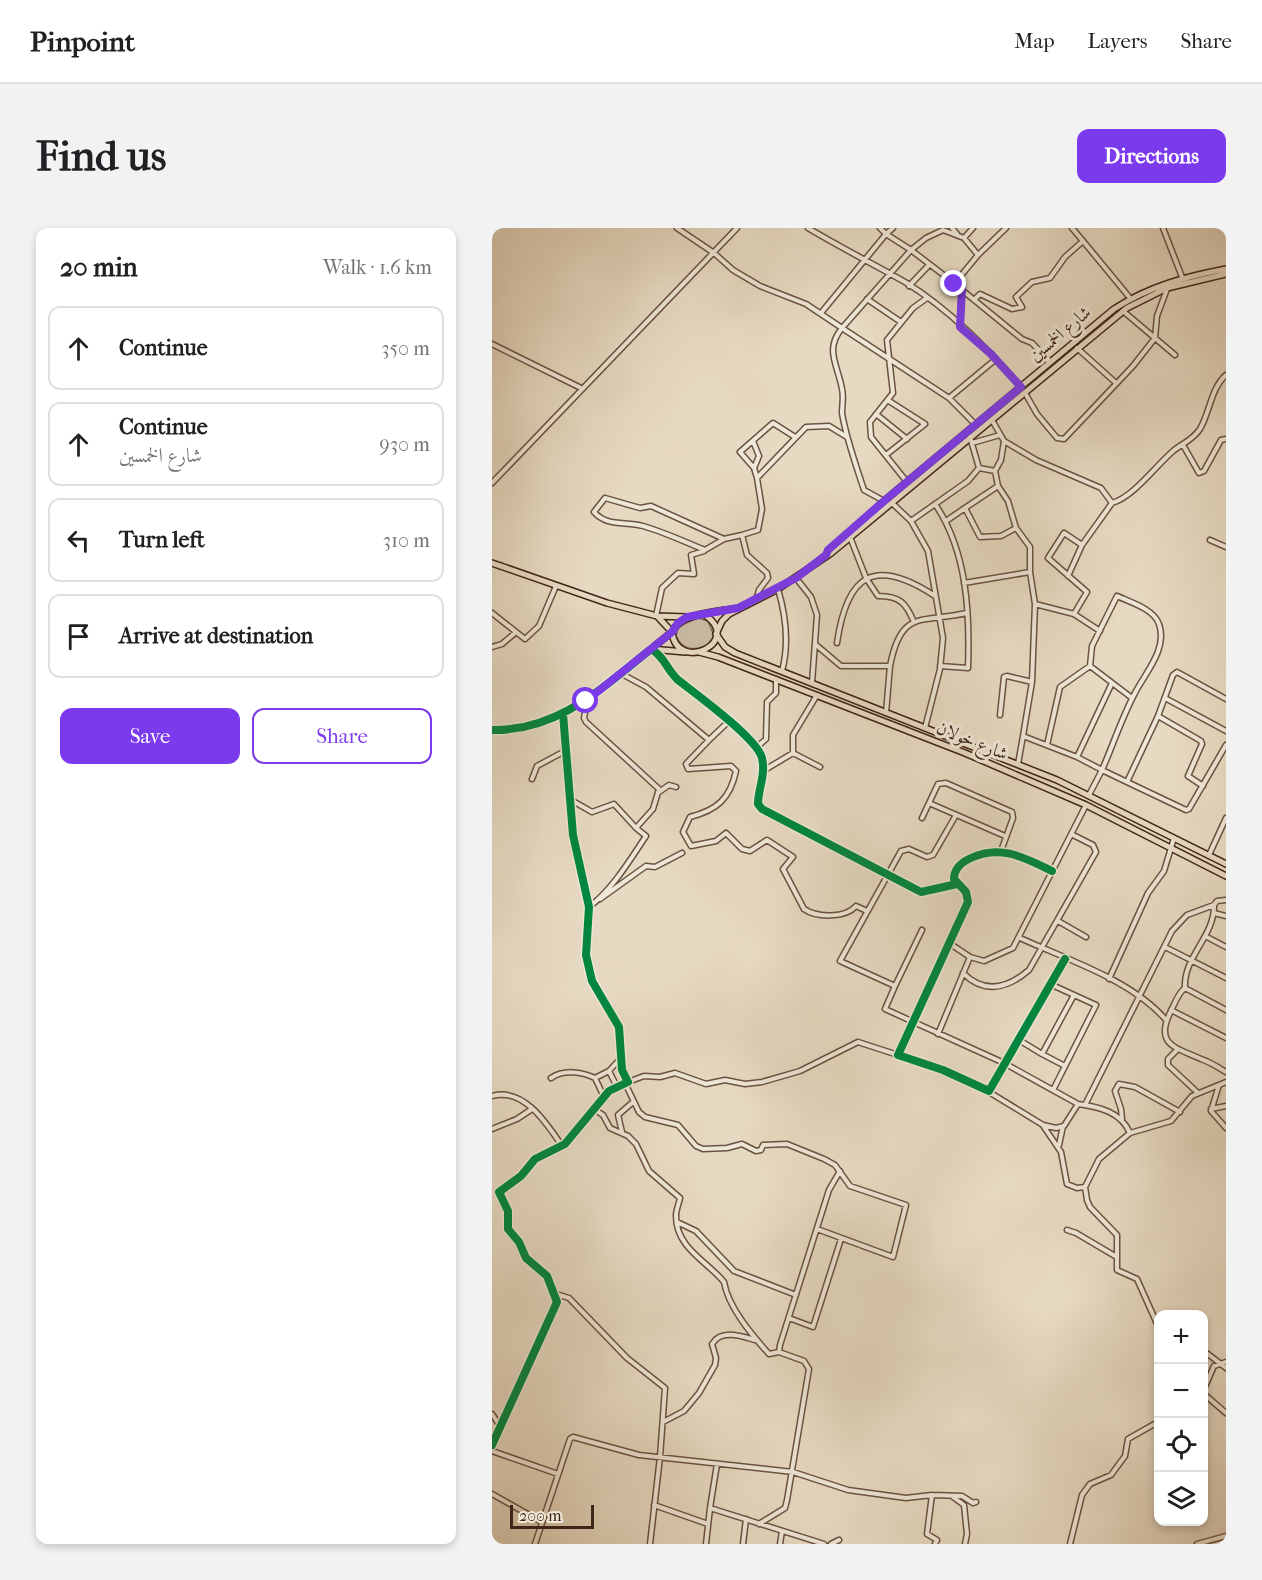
<!DOCTYPE html>
<meta charset="utf-8">
<style>
:root{--surface:#fff;--page:#f2f2f2;--text:#202124;--muted:#757577;--line:#e0e0e0;--accent:#7c3aed}
body{margin:0;font-family:"IM FELL French Canon",Amiri,serif;background:var(--page);color:var(--text)}
.controls{position:absolute;right:18px;bottom:18px;display:grid;overflow:hidden;border-radius:12px;box-shadow:0 3px 9px #0003}
.controls button{width:54px;height:54px;display:grid;place-items:center;padding:0;border:0;border-bottom:2px solid var(--line);background:var(--surface);color:var(--text);font:30px sans-serif}
.scale{position:absolute;left:18px;bottom:15px;width:84px;box-sizing:border-box;padding-left:6px;border:3px solid #402518;border-top:0;font-size:16px;line-height:21px;white-space:nowrap;color:#402518;-webkit-text-stroke:4px #efe7d7;paint-order:stroke}
.stop{position:absolute;width:18px;height:18px;margin:-14px;border:4px solid #7c3aed;border-radius:50%;background:#fff}
.stop.end{background:#7c3aed;border-color:#fff;box-shadow:0 2px 6px #0008}
.list{margin:0;padding:0;list-style:none}
h2{display:flex;justify-content:space-between;align-items:center;height:78px;margin:0;padding:0 24px;font-size:26px}
h2 small{font-size:20px;font-weight:400;color:var(--muted)}
.list li{display:grid;grid-template-columns:39px 1fr auto;gap:18px;align-items:center;box-sizing:border-box;height:84px;margin:0 12px 12px;padding:0 12px;border:2px solid var(--line);border-radius:12px}
.list b{display:block;font-size:22px;white-space:nowrap}
.list p{margin:0;font-size:20px;white-space:nowrap;color:var(--muted)}
.list em{font-size:20px;font-style:normal;color:var(--muted)}
.actions{display:flex;gap:12px;padding:18px 24px}
.actions a{flex:1;padding:14px 0;border:2px solid var(--accent);border-radius:12px;text-align:center;font-size:21px;color:var(--accent)}
.actions .main{background:var(--accent);color:#fff}
.icon{flex:none;width:33px;height:33px;fill:none;stroke:currentColor;stroke-width:2;stroke-linecap:round;stroke-linejoin:round}
.map{position:relative;flex:none;width:734px;height:1316px;overflow:hidden;border-radius:12px}
header{display:flex;align-items:center;gap:36px;box-sizing:border-box;height:84px;padding:0 30px;background:var(--surface);border-bottom:2px solid var(--line)}
header strong{font-size:28px}
nav{display:flex;gap:33px;margin-inline-start:auto;font-size:21px}
.intro{display:flex;align-items:center;justify-content:space-between;box-sizing:border-box;height:144px;padding:0 36px}
h1{margin:0;font-size:42px}
.button{padding:15px 27px;border-radius:12px;background:var(--accent);color:#fff;font-size:21px;font-weight:700}
main{display:flex;gap:36px;padding:0 36px}
aside{flex:1;background:var(--surface);border-radius:12px;box-shadow:0 3px 9px #0003}
.map>svg:first-child{display:block}
.green{fill:#cbbba5;stroke:#86705e;stroke-width:1.5}
.lines{fill:none;stroke-linecap:round;stroke-linejoin:round}
.minor-casing{stroke:#6a5242;stroke-width:7}
.major-casing{stroke:#402518;stroke-width:8}
.minor{stroke:#efe7d7;stroke-width:4}
.major{stroke:#e7dac2;stroke-width:5}
.cycleway-casing{stroke:#efe7d7;stroke-width:11}
.cycleway{stroke:#00873e;stroke-width:8}
.route{stroke:#7c3aed;stroke-width:8}
.labels{text-anchor:middle;dominant-baseline:central;stroke-width:6;stroke-linejoin:round;paint-order:stroke}
.street-label{font-size:18px;fill:#402518;stroke:#efe7d7}
</style>
<header>
<strong>Pinpoint</strong>
<nav><a>Map</a><a>Layers</a><a>Share</a></nav>
</header>
<div class="intro"><h1>Find us</h1><a class="button">Directions</a></div>
<main>
<aside>
<h2>20 min<small>Walk · 1.6 km</small></h2>
<ul class="list">
<li><svg class="icon" aria-label="ahead" viewBox="0 0 24 24"><path d="M12 20V5M6 11l6-6 6 6"/></svg><div><b>Continue</b></div><em>350 m</em></li>
<li><svg class="icon" aria-label="ahead" viewBox="0 0 24 24"><path d="M12 20V5M6 11l6-6 6 6"/></svg><div><b>Continue</b><p>شارع الخمسين</p></div><em>930 m</em></li>
<li><svg class="icon" aria-label="left" viewBox="0 0 24 24"><path d="M17 20v-9H6M10 6l-5 5 5 5"/></svg><div><b>Turn left</b></div><em>310 m</em></li>
<li><svg class="icon" aria-label="arrive" viewBox="0 0 24 24"><path d="M6 21V4h12l-3 4 3 4H6"/></svg><div><b>Arrive at destination</b></div></li>
</ul>
<div class="actions"><a class="main">Save</a><a>Share</a></div>
</aside>
<div class="map">
<svg width="734" height="1316" viewBox="0 0 734 1316">
<rect width="100%" height="100%" fill="#e7dac2"/>
<filter id="stains"><feTurbulence type="fractalNoise" baseFrequency=".00333" numOctaves="4"/><feColorMatrix values="0 0 0 0 .2 0 0 0 0 .09 0 0 0 0 .02 0 0 0 .5 -.17"/></filter>
<radialGradient id="worn" r=".72"><stop offset=".6" stop-color="#630" stop-opacity="0"/><stop offset="1" stop-color="#630" stop-opacity=".3"/></radialGradient>
<path class="green" d="M 202,389 L 216,393 L 222,408 L 214,419 C 201,422 190,422 184,408 L 187,397 Z"/>
<g class="lines">
<defs>
<path id="minor" d="M 185,0 L 222,25 L 241,42 L 268,58 L 314,76 L 350,100 L 419,22 L 394,6 L 401,0
M 316,0 C 348,19 381,36 413,54 C 457,81 495,120 529,159
M 460,0 L 465,6
M 580,0 L 591,13
M 671,0 L 690,49
M 472,10 L 481,0
M 462,56 L 486,27
M 417,58 L 437,37
M 470,62 L 530,111 L 540,115 L 558,134
M 375,71 L 409,94
M 482,72 L 488,66 L 520,81 L 530,79 L 524,69 L 540,54 L 558,50 L 573,29 L 591,13 L 638,70
M 631,83 L 683,127
M 329,85 L 394,6 L 388,0
M 468,98 L 470,61 L 419,22 L 434,10 L 451,2 L 472,10 L 486,27 L 514,0
M 0,116 L 89,160
M 585,120 L 624,155
M 533,165 L 545,186 L 565,210 L 572,211 L 641,138 L 663,110 L 665,88 L 675,61
M 457,170 L 504,131
M 384,186 L 415,211
M 500,192 L 512,213 L 509,232 L 503,243 L 506,258 L 516,273 L 524,300 L 509,308 L 488,309 L 473,280 L 506,258
M 261,213 L 267,228 L 262,240
M 512,213 L 544,232 L 609,260 L 620,275 L 590,317
M 480,215 L 508,207
M 691,217 L 707,245 L 712,243 L 729,212 L 734,211
M 394,227 L 433,196 L 397,173
M 487,240 L 503,243
M 265,250 L 262,240 L 248,224 L 281,195 L 303,209
M 415,254 L 379,209 L 378,194 L 401,165 L 395,112 L 421,80 L 435,70
M 0,255 L 245,0
M 392,273 L 372,262 C 364,237 354,210 350,185 C 350,177 352,169 350,161 C 346,137 332,122 350,100 L 457,170 L 484,197
M 400,275 L 419,293 L 436,323 L 451,410 L 448,441 L 433,500
M 620,275 C 641,269 662,240 680,224 C 690,215 700,213 708,201 C 718,184 719,160 734,147
M 443,276 C 475,323 478,384 476,440 L 448,438
M 419,293 L 476,253 L 487,240 L 478,209
M 454,293 L 473,280
M 524,300 L 538,319 L 538,344 L 543,376
M 358,309 L 374,350 L 386,368 C 408,368 414,375 422,394
M 232,311 L 213,322 C 193,314 172,304 151,298 C 133,293 115,299 102,284 L 113,270 L 148,280 L 159,278 L 232,311 L 250,307
M 718,312 L 734,319
M 576,348 L 590,317 L 572,305 L 556,330 L 595,364 L 582,386
M 304,350 L 319,369 L 325,387 L 320,455
M 472,355 L 538,344
M 286,361 C 294,388 297,417 290,443
M 264,372 L 267,362 L 276,350 L 275,345 L 255,327 L 250,307 L 266,302 L 270,281 L 265,250 L 314,199 L 337,198 L 355,209
M 0,385 L 33,411 L 47,398 L 64,358
M 164,388 L 170,360 L 186,345 L 202,346 L 199,327 L 212,323
M 345,415 C 355,345 383,329 443,368
M 323,416 L 349,438 L 398,438 L 394,485
M 0,419 L 10,416 L 23,405
M 398,438 C 409,381 429,395 475,385
M 130,446 L 154,459 L 217,512 L 237,493
M 620,455 L 585,529 L 610,542 C 621,517 630,489 643,465 C 653,445 676,421 667,396 C 662,381 638,374 625,368 L 600,418 L 598,438 L 640,470
M 673,470 L 734,503
M 508,487 L 512,449 L 515,448 L 540,454
M 666,488 L 681,447 L 685,444 L 734,471
M 0,502 C 66,503 110,460 159,421 C 172,428 175,442 186,452 C 204,466 265,510 270,530 C 274,547 266,561 266,576 L 270,581 L 429,664 L 465,656
M 531,508 L 540,454 L 543,376 L 582,386 L 608,403
M 217,512 L 194,536 L 196,541 L 239,538 L 244,543 C 238,571 225,582 198,589 L 191,604 L 199,618 L 224,613 L 234,605 L 250,621 L 258,623 L 275,612 L 301,629 L 291,641 L 312,681 C 325,690 354,690 364,678 L 375,683
M 555,517 L 568,459 L 598,438
M 264,520 L 274,511 L 275,474 L 284,465 L 284,451
M 301,525 L 301,507 L 325,467
M 526,536 L 531,508 L 585,529
M 271,543 L 301,525 L 328,539
M 40,551 L 45,538 L 73,523
M 635,554 L 694,582 L 697,581 L 734,517
M 167,564 L 177,557 L 184,559
M 597,567 L 610,542 L 635,554 L 666,488 L 709,513 L 710,516 L 696,548 L 711,558
M 79,572 L 100,584 L 122,576 L 144,600 L 161,581 L 167,561 L 94,494 L 92,490 L 95,473
M 437,575 L 513,608
M 430,590 L 446,556 L 454,555 L 520,584 L 521,590 L 509,623
M 717,627 L 734,590
M 560,643 C 533,630 509,616 479,630 C 470,634 462,640 462,651 L 474,664 L 476,674 L 406,827 L 451,842 L 497,863 L 573,731
M 108,671 L 154,638 L 163,639 L 190,625
M 97,679 C 120,662 138,632 154,608 L 144,600
M 722,685 L 734,688
M 566,693 L 594,709
M 430,702 L 403,758 L 348,733 L 409,623 L 417,621 L 435,629 L 441,627 L 464,587
M 713,708 L 734,719
M 528,710 C 576,732 640,752 674,792
M 457,715 L 478,729 L 492,733 L 521,720 L 594,577
M 673,719 L 734,750
M 471,745 C 492,766 515,761 537,742 L 604,624 L 601,617 L 579,606
M 617,751 L 656,665 L 672,643 L 682,610
M 558,756 L 604,777 L 561,862
M 403,758 L 393,781 L 512,835 L 586,876 L 572,898 L 564,900 L 551,897 L 497,864
M 693,760 C 691,729 723,708 722,677 L 725,673 L 734,672
M 679,782 L 734,810
M 734,782 L 693,760 C 686,765 683,775 679,783 C 661,818 686,820 709,831 C 718,834 726,839 734,844
M 446,806 L 478,729
M 527,812 L 550,826 L 582,767
M 684,823 L 676,831 L 676,837 L 706,865
M 550,826 L 573,838
M 117,843 L 125,859
M 59,850 C 72,841 90,844 103,850 L 112,869
M 103,850 L 117,843 L 128,831
M 136,854 L 152,848 L 168,849 L 183,845 L 214,856 L 233,852 L 253,856 L 270,854 L 308,843 L 366,814 L 406,827
M 133,855 L 147,884 L 153,889 L 186,897 L 204,918 L 211,921 L 235,920 L 250,916 L 264,923 L 269,922 L 271,917 L 295,916 L 332,931 L 343,937 L 358,958 L 414,977 L 401,1029 L 325,1001
M 727,857 L 719,883 L 734,900
M 0,868 C 32,859 55,896 70,918
M 586,876 C 608,879 629,884 638,905
M 593,877 L 680,703 L 695,687 L 722,677
M 719,881 L 734,878
M 103,882 L 111,887 L 118,900 L 136,908 L 144,916 L 157,943 L 188,970 C 187,976 184,981 184,988 C 184,1020 215,1033 232,1054 C 236,1079 260,1107 277,1126 L 287,1124
M 630,891 L 629,881 L 623,863 L 627,856 L 643,859 L 688,884
M 552,899 L 569,924 L 575,956 L 585,960 L 593,959
M 0,901 L 25,891 L 40,881
M 130,904 L 126,887 L 141,874
M 567,917 L 571,898
M 185,994 L 204,1003 L 242,1043 L 304,1067
M 575,1002 L 584,1005 L 623,1028
M 64,1066 L 77,1070 L 135,1130 L 173,1160 L 168,1229 L 158,1316
M 297,1090 L 321,1099 L 349,1011
M 666,1098 L 645,1051 L 625,1042 L 625,1007 L 598,979 L 595,972 L 593,959 L 607,931 L 638,905 L 679,893 L 700,868 L 734,854
M 712,1123 L 734,1140
M 712,1161 L 722,1138 L 734,1134
M 712,1166 L 734,1185
M 0,1186 L 8,1198
M 171,1194 L 192,1183 L 207,1165 L 223,1137 L 224,1130 L 220,1116 C 229,1101 249,1108 263,1112
M 0,1217 L 65,1074 L 55,1048 L 34,1030 L 27,1014 L 16,1001 L 16,983 L 7,964 L 29,948 L 43,931 L 73,916 L 117,863 L 136,854 L 130,842 L 127,799 L 100,753 L 94,727 L 97,679 L 81,607 L 71,486
M 0,1223 L 66,1246
M 225,1236 L 218,1280 L 332,1316
M 0,1266 L 50,1294
M 440,1267 L 435,1306 L 445,1312 L 443,1316
M 461,1269 L 472,1277 L 475,1306 L 473,1316
M 162,1277 L 216,1296
M 267,1296 L 293,1280 L 295,1272 L 317,1141 L 312,1133 L 287,1124 L 288,1117 L 337,962 L 348,943
M 43,1316 L 78,1211 L 81,1209 L 147,1227 L 301,1244 L 356,1262 L 414,1270 L 440,1267 L 470,1268 L 481,1275 L 484,1274
M 214,1316 L 218,1280
M 251,1316 L 254,1291
M 288,1316 L 290,1303
M 339,1316 L 347,1312
M 578,1316 L 590,1267 L 598,1256 L 619,1247 L 633,1228 L 636,1211 L 666,1194
M 705,1316 L 734,1308"/>
<path id="major" d="M 334,327 L 392,273 L 622,81 C 658,58 693,49 734,41
M 0,335 L 115,375 L 165,388 L 195,389
M 213,387 C 252,414 185,446 180,404 C 188,386 225,383 244,381
M 224,406 L 230,393 L 237,386 L 286,361 L 338,326 L 635,80 L 675,60 L 734,46
M 224,406 L 233,419 L 243,425 L 565,552 L 734,636
M 159,421 L 180,404 L 166,389
M 159,421 L 193,424
M 207,424 L 226,429 L 473,525 L 594,577 L 734,648"/>
</defs>
<use href="#minor" class="minor-casing"/>
<use href="#major" class="major-casing"/>
<use href="#minor" class="minor"/>
<use href="#major" class="major"/>
<defs>
<path id="cycleway" d="M 0,502 C 66,503 110,460 159,421 C 172,428 175,442 186,452 C 204,466 265,510 270,530 C 274,547 266,561 266,576 L 270,581 L 429,664 L 465,656
M 560,643 C 533,630 509,616 479,630 C 470,634 462,640 462,651 L 474,664 L 476,674 L 406,827 L 451,842 L 497,863 L 573,731
M 0,1217 L 65,1074 L 55,1048 L 34,1030 L 27,1014 L 16,1001 L 16,983 L 7,964 L 29,948 L 43,931 L 73,916 L 117,863 L 136,854 L 130,842 L 127,799 L 100,753 L 94,727 L 97,679 L 81,607 L 71,486"/>
</defs>
<use href="#cycleway" class="cycleway-casing"/>
<use href="#cycleway" class="cycleway"/>
</g>
<g class="lines">
<path class="route" d="M 94,473 L 180,404 L 186,395 L 195,389 L 246,380 L 304,350 L 334,327 L 336,322 L 392,273 L 529,159 L 499,126 L 468,99 L 470,61 L 462,56"/>
</g>
<g class="labels">
<g class="street-label">
<text transform="translate(568 106) rotate(-40)">شارع الخمسين</text>
<text transform="translate(480 513) rotate(22)">شارع خولان</text>
</g>
</g>
<rect width="100%" height="100%" filter="url(#stains)"/>
<rect width="100%" height="100%" fill="url(#worn)"/>
</svg>
<div class="controls">
<button>+</button>
<button>−</button>
<button><svg class="icon" aria-label="locate" viewBox="0 0 24 24"><circle cx="12" cy="12" r="6"/><path d="M12 2v4M12 18v4M2 12h4M18 12h4"/></svg></button>
<button><svg class="icon" aria-label="layers" viewBox="0 0 24 24"><path d="M12 4l9 5-9 5-9-5zM3 14l9 5 9-5"/></svg></button>
</div>
<div class="scale">200 m</div>
<div class="stop" style="left:94px;top:473px"></div>
<div class="stop end" style="left:462px;top:56px"></div>
</div>
</main>
